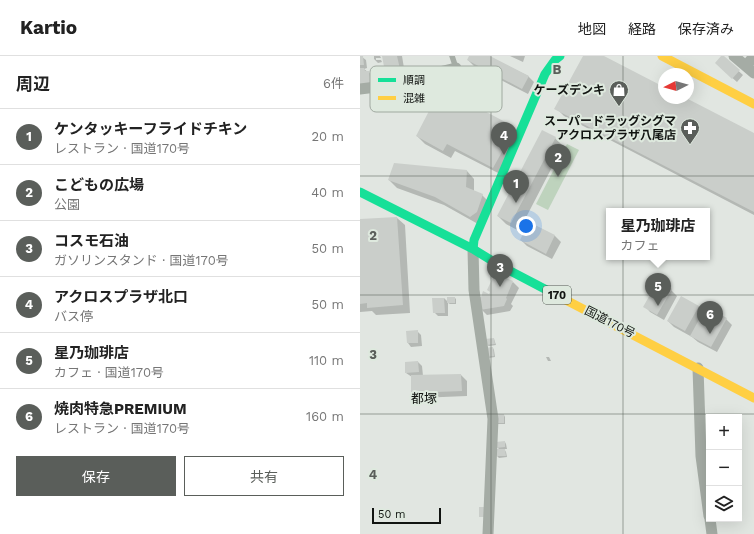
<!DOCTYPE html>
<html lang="ja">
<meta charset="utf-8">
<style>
:root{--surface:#fff;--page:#f2f2f2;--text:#222;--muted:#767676;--line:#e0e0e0;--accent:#5a5e5a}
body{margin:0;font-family:"Work Sans","Noto Sans JP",sans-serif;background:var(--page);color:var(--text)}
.controls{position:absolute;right:12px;bottom:12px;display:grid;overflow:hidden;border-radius:0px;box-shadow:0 4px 16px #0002}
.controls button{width:36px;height:36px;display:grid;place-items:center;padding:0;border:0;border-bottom:1px solid var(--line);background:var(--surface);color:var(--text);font:20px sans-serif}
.compass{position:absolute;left:298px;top:12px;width:36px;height:36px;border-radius:50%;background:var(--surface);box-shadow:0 4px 16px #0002;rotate:264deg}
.scale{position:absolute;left:12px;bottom:10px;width:69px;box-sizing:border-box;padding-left:4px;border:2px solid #111411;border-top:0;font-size:11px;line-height:14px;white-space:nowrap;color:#111411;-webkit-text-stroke:3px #dee9de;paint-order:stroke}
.you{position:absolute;left:166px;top:170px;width:14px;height:14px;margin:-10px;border:3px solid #fff;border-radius:50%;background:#1a73e8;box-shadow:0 0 0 6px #1a73e833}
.badge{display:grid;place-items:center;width:26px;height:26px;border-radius:50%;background:var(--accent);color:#fff;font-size:13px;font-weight:700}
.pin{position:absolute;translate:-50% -33px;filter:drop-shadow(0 1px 2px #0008)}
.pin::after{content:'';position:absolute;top:21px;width:14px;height:12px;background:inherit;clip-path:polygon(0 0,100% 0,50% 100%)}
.popup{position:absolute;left:246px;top:152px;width:104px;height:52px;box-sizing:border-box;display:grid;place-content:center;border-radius:0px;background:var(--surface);filter:drop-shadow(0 1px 3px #0005);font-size:13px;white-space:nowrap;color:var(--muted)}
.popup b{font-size:15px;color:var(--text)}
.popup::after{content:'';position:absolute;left:50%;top:100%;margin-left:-8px;border:8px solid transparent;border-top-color:var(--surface)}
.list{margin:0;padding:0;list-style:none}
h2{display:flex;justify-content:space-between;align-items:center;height:52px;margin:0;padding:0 16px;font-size:17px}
h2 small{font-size:13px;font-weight:400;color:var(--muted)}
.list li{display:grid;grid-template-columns:26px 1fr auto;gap:12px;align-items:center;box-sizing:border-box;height:56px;padding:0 16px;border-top:1px solid var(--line)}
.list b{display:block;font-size:15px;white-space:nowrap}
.list p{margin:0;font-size:13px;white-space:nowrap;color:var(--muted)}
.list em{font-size:13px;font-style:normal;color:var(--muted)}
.actions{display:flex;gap:8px;padding:12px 16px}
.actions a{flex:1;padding:9px 0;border:1px solid var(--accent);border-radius:0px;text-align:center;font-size:14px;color:var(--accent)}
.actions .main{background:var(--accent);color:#fff}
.icon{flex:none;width:22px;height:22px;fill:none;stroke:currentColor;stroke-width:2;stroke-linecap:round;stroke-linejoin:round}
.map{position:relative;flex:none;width:394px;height:478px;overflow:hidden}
header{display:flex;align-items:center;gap:24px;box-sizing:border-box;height:56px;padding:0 20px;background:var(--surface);border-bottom:1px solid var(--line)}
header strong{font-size:19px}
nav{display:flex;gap:22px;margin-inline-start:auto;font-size:14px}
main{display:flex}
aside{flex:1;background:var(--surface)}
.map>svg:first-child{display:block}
.green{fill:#bed3bd}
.shadow{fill:#0003}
.building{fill:#caceca}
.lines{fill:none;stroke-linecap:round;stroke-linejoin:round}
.lane{stroke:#a5aca5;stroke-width:5.5}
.street{stroke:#a5aca5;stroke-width:11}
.fast{stroke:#16e098;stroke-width:9}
.slow{stroke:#ffcf43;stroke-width:9}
.grid{fill:none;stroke:#5a5e5a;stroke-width:1;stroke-opacity:0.55}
.labels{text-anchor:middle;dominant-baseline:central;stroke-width:4;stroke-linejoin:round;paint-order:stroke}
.shield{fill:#dee9de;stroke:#4e544e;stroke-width:1}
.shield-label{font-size:11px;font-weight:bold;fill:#111411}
.poi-label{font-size:12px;font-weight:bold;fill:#111411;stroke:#dee9de;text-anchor:end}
.street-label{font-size:12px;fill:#111411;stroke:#dee9de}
.neighbourhood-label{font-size:13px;fill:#111411;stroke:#dee9de}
.key{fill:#dee9de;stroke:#a0a9a0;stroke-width:1}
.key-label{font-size:11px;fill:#111411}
.grid-label{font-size:13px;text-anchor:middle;font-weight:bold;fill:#5a5e5a;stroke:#dee9de;stroke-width:4;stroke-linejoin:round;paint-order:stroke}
</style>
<header>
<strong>Kartio</strong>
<nav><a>地図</a><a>経路</a><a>保存済み</a></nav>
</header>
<main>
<aside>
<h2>周辺<small>6件</small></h2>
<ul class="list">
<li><span class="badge">1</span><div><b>ケンタッキーフライドチキン</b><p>レストラン · 国道170号</p></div><em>20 m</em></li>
<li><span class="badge">2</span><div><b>こどもの広場</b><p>公園</p></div><em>40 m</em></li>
<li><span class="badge">3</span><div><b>コスモ石油</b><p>ガソリンスタンド · 国道170号</p></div><em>50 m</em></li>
<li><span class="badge">4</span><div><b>アクロスプラザ北口</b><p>バス停</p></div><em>50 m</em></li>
<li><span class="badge">5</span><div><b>星乃珈琲店</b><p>カフェ · 国道170号</p></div><em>110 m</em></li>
<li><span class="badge">6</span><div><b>焼肉特急PREMIUM</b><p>レストラン · 国道170号</p></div><em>160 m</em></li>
</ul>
<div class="actions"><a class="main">保存</a><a>共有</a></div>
</aside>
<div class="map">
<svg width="394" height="478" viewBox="0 0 394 478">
<rect width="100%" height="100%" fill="#e1e6e1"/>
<path class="green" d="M 207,88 L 219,94 L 188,154 L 176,148 Z"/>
<path class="shadow" d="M 14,0 L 20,0 L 21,2 L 16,2 L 16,4 L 21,4 L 22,6 L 18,7 L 14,3 Z
M 23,0 L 42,0 L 45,18 L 37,20 L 38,26 L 33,27 L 27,21 Z
M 110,0 L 128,0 L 168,20 L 174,26 L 168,38 L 114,10 L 108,4 Z
M 150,0 L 165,0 L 163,6 Z
M 224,0 L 242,0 L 304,32 L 304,42 L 324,42 L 394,78 L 394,159 L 204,60 L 196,52 Z
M 362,0 L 383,19 L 377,26 L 360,11 Z
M 0,1 L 2,1 L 6,4 L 7,12 L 4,13 L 13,20 L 14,30 L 0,30 Z
M 150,69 L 158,77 L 142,119 L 95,95 L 91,102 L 65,88 L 57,80 Z
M 195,82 L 203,90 L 159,175 L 146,168 L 138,160 Z
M 107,115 L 114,123 L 114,135 L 122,139 L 130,147 L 118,168 L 84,149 L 37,132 L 29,124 Z
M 37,162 L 45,169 L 50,257 L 16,259 L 12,255 L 0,256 L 0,164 Z
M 170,167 L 195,180 L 201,186 L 192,203 L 167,190 L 161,184 Z
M 153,226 L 159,232 L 151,248 L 153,250 L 150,255 L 127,259 L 121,253 Z
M 311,234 L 317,240 L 304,264 L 290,256 L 285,250 Z
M 84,242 L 88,246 L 95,242 L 96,243 L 96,248 L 90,248 L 88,247 L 88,260 L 78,260 L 74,256 L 74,243 Z
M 338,250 L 344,256 L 366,263 L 372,269 L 357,296 L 338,286 L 332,281 L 314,271 L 308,265 Z
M 47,275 L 57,275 L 61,279 L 62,290 L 51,291 L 48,287 Z
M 134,283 L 136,289 L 129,290 L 127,289 Z
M 133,292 L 134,294 L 135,301 L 128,302 Z
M 186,301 L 189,301 L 191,305 L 188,305 Z
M 58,306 L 62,310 L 63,320 L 101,319 L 107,325 L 107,340 L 58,342 L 52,336 L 52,321 L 46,317 Z
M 136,359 L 144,359 L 145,361 L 145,368 L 138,368 Z
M 145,386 L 146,388 L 147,393 L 144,393 L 146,396 L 147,401 L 139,402 L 137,400 L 140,394 L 137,391 Z"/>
<path class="building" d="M 0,0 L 3,0 L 4,9 L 0,9 Z
M 22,0 L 37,0 L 40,13 L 31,14 L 32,20 L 26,21 Z
M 109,0 L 130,0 L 169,20 L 162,33 L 107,4 Z
M 223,0 L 244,0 L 304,31 L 304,42 L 326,42 L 394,77 L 394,156 L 194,53 Z
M 361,0 L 364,0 L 380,14 L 372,23 L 355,7 Z
M 0,12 L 4,12 L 5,15 L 9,15 L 11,27 L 0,28 Z
M 81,32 L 151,69 L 139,91 L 143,94 L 133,112 L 87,88 L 83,95 L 56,80 Z
M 182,74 L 196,81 L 151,167 L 137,160 Z
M 34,107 L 107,114 L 106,131 L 123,138 L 117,156 L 110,161 L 75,141 L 28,124 Z
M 37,161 L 43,249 L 7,252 L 7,247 L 0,248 L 0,163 Z
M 169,166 L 195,179 L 186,198 L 160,184 Z
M 135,217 L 153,225 L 146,242 L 147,243 L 144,250 L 120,254 L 118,241 L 121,241 L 123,235 L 129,238 L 130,236 L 127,234 Z
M 298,225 L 312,233 L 297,259 L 283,251 Z
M 321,240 L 339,250 L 325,275 L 307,265 Z
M 87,241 L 95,241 L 95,247 L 87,247 Z
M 72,242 L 84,242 L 85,257 L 73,257 Z
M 346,251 L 367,262 L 351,291 L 330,280 Z
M 58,274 L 58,287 L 47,287 L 46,275 Z
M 134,282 L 135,288 L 126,289 L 125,283 Z
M 133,291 L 134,300 L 126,301 L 124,292 Z
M 58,305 L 59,316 L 45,317 L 45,306 Z
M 101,318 L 102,335 L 51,337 L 51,319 Z
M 135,358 L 144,358 L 144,367 L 135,367 Z
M 145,385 L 145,391 L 136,392 L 136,386 Z
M 136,393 L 145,393 L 146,400 L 136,400 Z
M 119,451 L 124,451 L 124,461 L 119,461 Z"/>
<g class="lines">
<path class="lane" d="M 92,0 L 96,12"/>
<path class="street" d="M 374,0 L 394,17
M 386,10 L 394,0
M 0,33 L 16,31 L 96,12
M 113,193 L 114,234 L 133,363 L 128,478
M 338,312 L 341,400 L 349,460
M 350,463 L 352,478"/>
<path class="fast" d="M 0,136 L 113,193 L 139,209 L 200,241
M 113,193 L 114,184 L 185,18 L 195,4 L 200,0"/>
<path class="slow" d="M 302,0 L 394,48
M 200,241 L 394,342"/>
</g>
<path class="grid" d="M 131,0 L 131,478M 263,0 L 263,478M 0,120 L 394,120M 0,239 L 394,239M 0,358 L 394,358"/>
<defs>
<symbol id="shop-pin" viewBox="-11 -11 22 30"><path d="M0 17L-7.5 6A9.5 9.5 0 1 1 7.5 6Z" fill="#5a5e5a" stroke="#dee9de"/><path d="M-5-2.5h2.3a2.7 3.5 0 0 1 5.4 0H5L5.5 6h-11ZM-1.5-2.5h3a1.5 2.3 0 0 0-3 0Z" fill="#fff"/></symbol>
<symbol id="pharmacy-pin" viewBox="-11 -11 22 30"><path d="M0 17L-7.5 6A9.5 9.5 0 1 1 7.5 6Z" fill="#5a5e5a" stroke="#dee9de"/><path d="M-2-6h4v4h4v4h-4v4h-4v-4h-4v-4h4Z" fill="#fff"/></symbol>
</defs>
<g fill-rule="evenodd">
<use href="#shop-pin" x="248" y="23" width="22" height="30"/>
<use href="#pharmacy-pin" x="319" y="61" width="22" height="30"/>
</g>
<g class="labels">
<rect class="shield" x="183" y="230" width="28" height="18" rx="3"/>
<g class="shield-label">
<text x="197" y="239">170</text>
</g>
<g class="poi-label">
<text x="245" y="34">ケーズデンキ</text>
<text x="316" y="65">スーパードラッグシグマ<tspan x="316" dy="14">アクロスプラザ八尾店</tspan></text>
</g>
<g class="street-label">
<text transform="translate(250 266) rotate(27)">国道170号</text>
</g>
<g class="neighbourhood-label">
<text x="64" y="342">都塚</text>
</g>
</g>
<rect x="10" y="10" width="132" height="46" rx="6" class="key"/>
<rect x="18" y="22" width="18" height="4" fill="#16e098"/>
<rect x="18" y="40" width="18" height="4" fill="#ffcf43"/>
<g class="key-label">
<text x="43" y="28">順調</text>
<text x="43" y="46">混雑</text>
</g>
<g class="grid-label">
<text x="197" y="18">B</text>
<text x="13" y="184">2</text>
<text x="13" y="303">3</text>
<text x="13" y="423">4</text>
</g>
</svg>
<div class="controls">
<button>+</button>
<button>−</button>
<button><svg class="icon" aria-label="layers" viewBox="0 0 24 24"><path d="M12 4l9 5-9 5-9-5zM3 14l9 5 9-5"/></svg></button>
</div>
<svg class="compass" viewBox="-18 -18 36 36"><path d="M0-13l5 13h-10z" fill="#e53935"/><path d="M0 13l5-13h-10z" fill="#767676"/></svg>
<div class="scale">50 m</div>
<div class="you"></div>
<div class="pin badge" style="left:156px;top:147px">1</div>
<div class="pin badge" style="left:198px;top:121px">2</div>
<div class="pin badge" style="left:140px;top:231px">3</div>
<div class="pin badge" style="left:144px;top:99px">4</div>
<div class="pin badge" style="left:298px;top:250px">5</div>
<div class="popup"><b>星乃珈琲店</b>カフェ</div>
<div class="pin badge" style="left:350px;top:278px">6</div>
</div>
</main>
